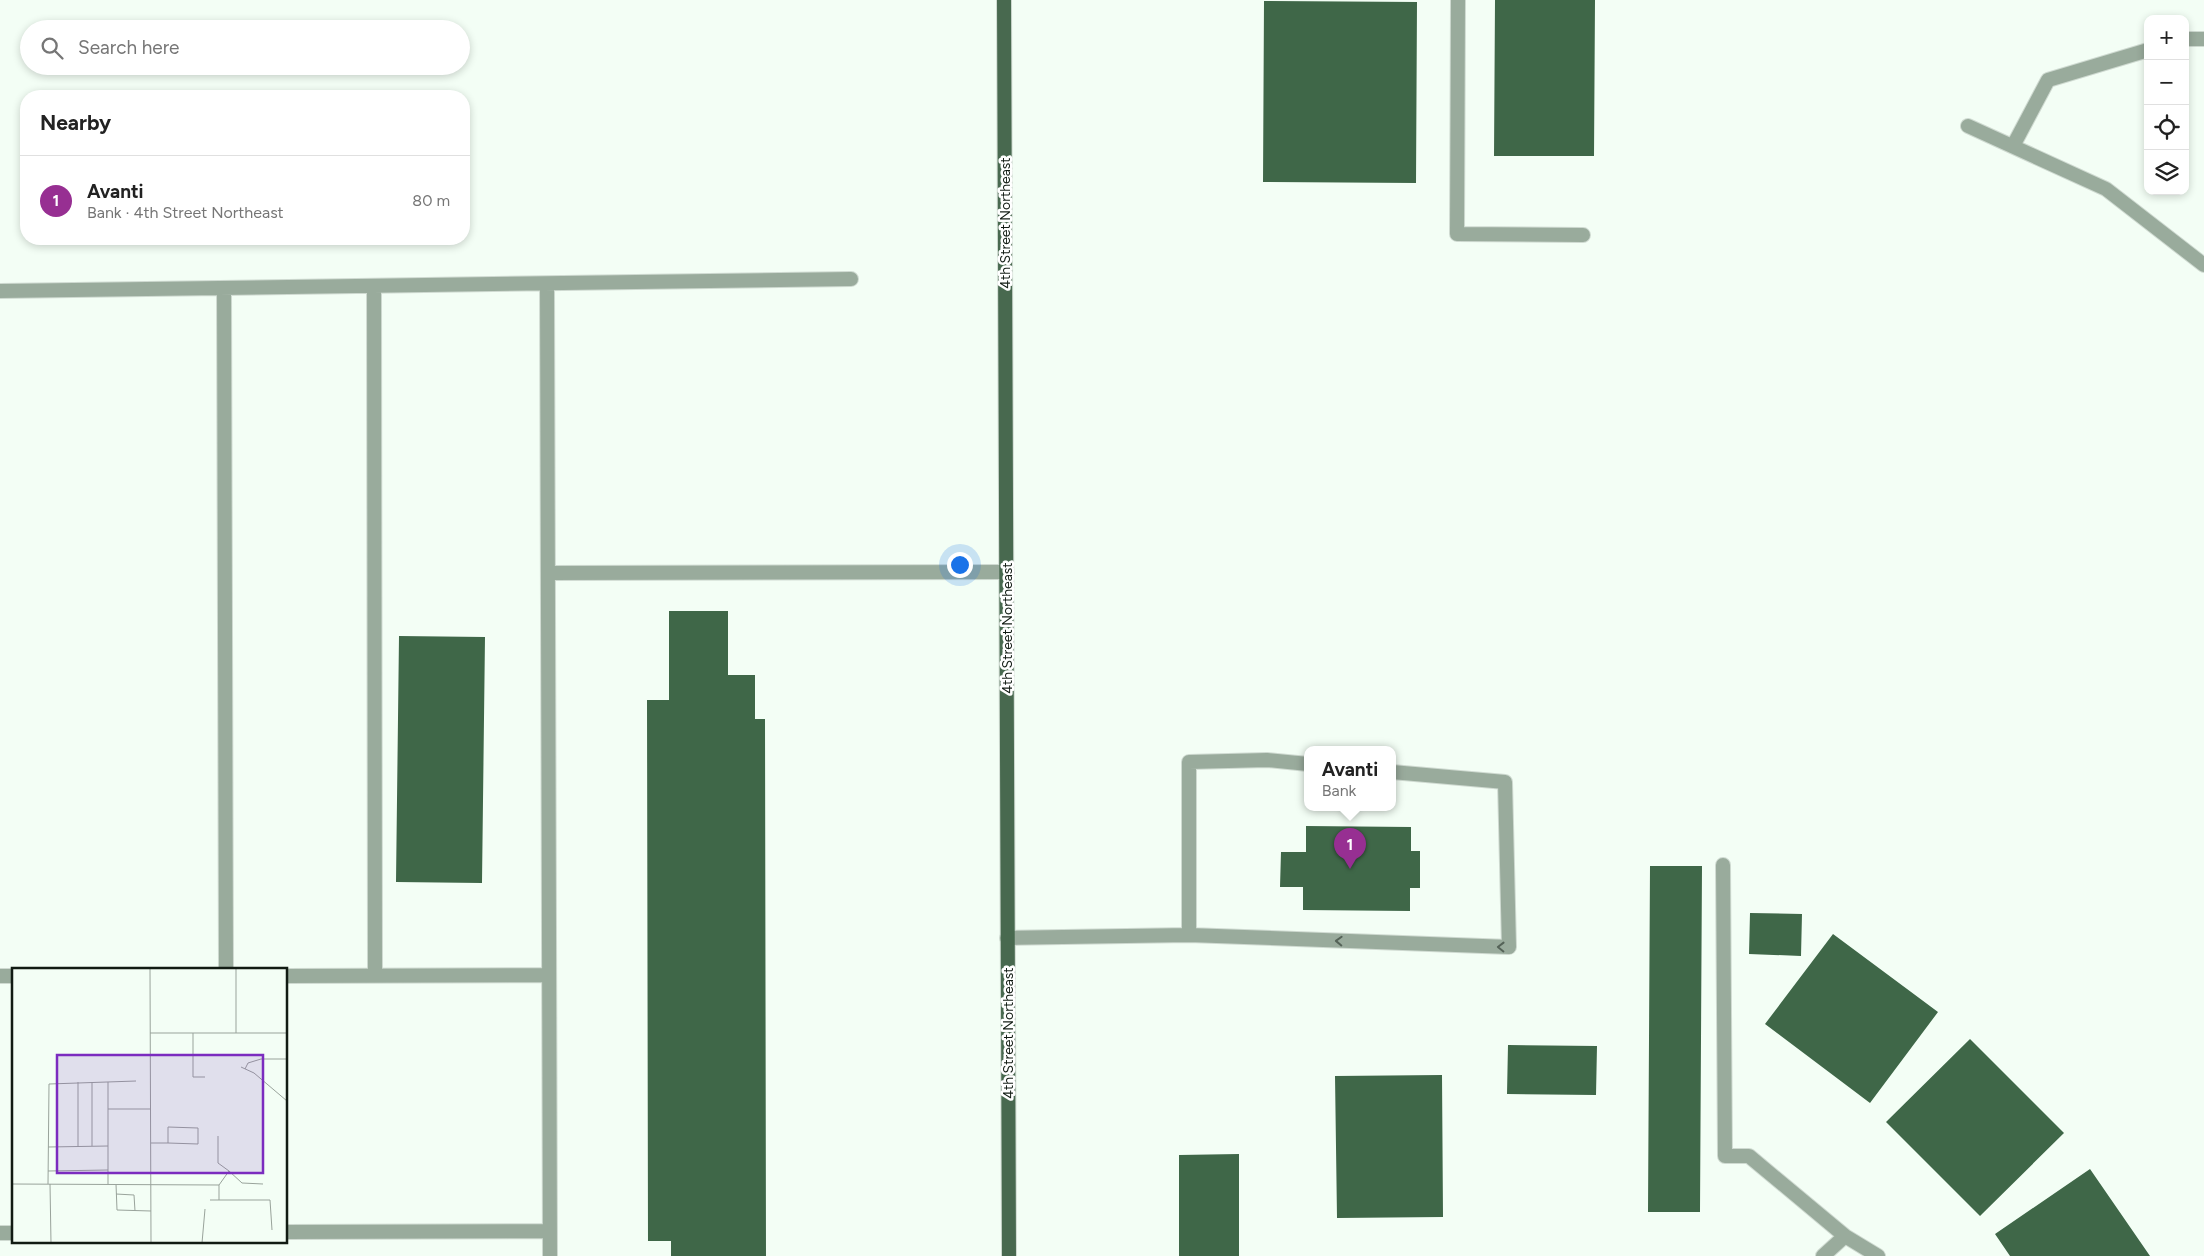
<!DOCTYPE html>
<meta charset="utf-8">
<style>
:root{--surface:#fff;--page:#f2f2f2;--text:#222;--muted:#767676;--line:#e0e0e0;--accent:#972f92}
body{margin:0;font-family:Figtree,sans-serif;background:var(--page);color:var(--text)}
.controls{position:absolute;right:15px;top:15px;display:grid;overflow:hidden;border-radius:10px;box-shadow:0 2px 8px #0003}
.controls button{width:45px;height:45px;display:grid;place-items:center;padding:0;border:0;border-bottom:1px solid var(--line);background:var(--surface);color:var(--text);font:25px sans-serif}
.you{position:absolute;left:959px;top:564px;width:18px;height:18px;margin:-12px;border:4px solid #fff;border-radius:50%;background:#1a73e8;box-shadow:0 0 0 8px #1a73e833}
.badge{display:grid;place-items:center;width:32px;height:32px;border-radius:50%;background:var(--accent);color:#fff;font-size:16px;font-weight:700}
.pin{position:absolute;translate:-50% -41px;filter:drop-shadow(0 1px 2px #0008)}
.pin::after{content:'';position:absolute;top:26px;width:18px;height:15px;background:inherit;clip-path:polygon(0 0,100% 0,50% 100%)}
.popup{position:absolute;left:1304px;top:746px;width:92px;height:65px;box-sizing:border-box;display:grid;place-content:center;border-radius:10px;background:var(--surface);filter:drop-shadow(0 1px 4px #0005);font-size:16px;white-space:nowrap;color:var(--muted)}
.popup b{font-size:19px;color:var(--text)}
.popup::after{content:'';position:absolute;left:50%;top:100%;margin-left:-10px;border:10px solid transparent;border-top-color:var(--surface)}
.list{margin:0;padding:0;list-style:none}
h2{display:flex;justify-content:space-between;align-items:center;height:65px;margin:0;padding:0 20px;font-size:21px}
h2 small{font-size:16px;font-weight:400;color:var(--muted)}
.list li{display:grid;grid-template-columns:32px 1fr auto;gap:15px;align-items:center;box-sizing:border-box;height:90px;padding:0 20px;border-top:1px solid var(--line)}
.list b{display:block;font-size:19px;white-space:nowrap}
.list p{margin:0;font-size:16px;white-space:nowrap;color:var(--muted)}
.list em{font-size:16px;font-style:normal;color:var(--muted)}
.icon{flex:none;width:28px;height:28px;fill:none;stroke:currentColor;stroke-width:2;stroke-linecap:round;stroke-linejoin:round}
.map{position:relative;flex:none;width:2204px;height:1256px;overflow:hidden}
.search{position:absolute;background:var(--surface);box-shadow:0 2px 8px #0003;left:20px;top:20px;width:450px;height:55px;display:flex;align-items:center;gap:12px;box-sizing:border-box;padding:0 18px;border-radius:28px;color:var(--muted);font-size:19px}
.panel{position:absolute;background:var(--surface);box-shadow:0 2px 8px #0003;left:20px;top:90px;width:450px;height:155px;border-radius:20px}
.map>svg:first-child{display:block}
.building{fill:#3f6748}
.lines{fill:none;stroke-linecap:round;stroke-linejoin:round}
.service-casing{stroke:#cfdad1;stroke-width:16}
.primary-casing{stroke:#cfdad1;stroke-width:16}
.service{stroke:#99ab9c;stroke-width:14}
.primary{stroke:#48694f;stroke-width:14}
.oneway{stroke:#556358}
.labels{text-anchor:middle;dominant-baseline:central;stroke-width:5;stroke-linejoin:round;paint-order:stroke}
.street-label{font-size:14px;fill:#111b13;stroke:#fff}
.inset-road{fill:none;stroke:#99a39b;stroke-width:1}
.view{fill:#7b2cbf;fill-opacity:0.15;stroke:#7b2cbf;stroke-width:2.5}
.inset-edge{fill:none;stroke:#111b13;stroke-width:2.5}
</style>
<div class="map">
<svg width="2204" height="1256" viewBox="0 0 2204 1256">
<rect width="100%" height="100%" fill="#f3fef5"/>
<path class="building" d="M 1495,0 L 1595,0 L 1594,156 L 1494,156 Z
M 1264,1 L 1417,2 L 1416,183 L 1263,182 Z
M 669,611 L 728,611 L 728,675 L 755,675 L 755,719 L 765,719 L 766,1256 L 671,1256 L 671,1241 L 648,1241 L 647,700 L 669,700 Z
M 399,636 L 485,637 L 482,883 L 396,882 Z
M 1306,826 L 1411,827 L 1411,851 L 1420,851 L 1420,888 L 1410,888 L 1410,911 L 1303,910 L 1303,887 L 1280,887 L 1281,852 L 1306,852 Z
M 1650,866 L 1702,866 L 1700,1212 L 1648,1212 Z
M 1750,913 L 1802,914 L 1801,956 L 1749,954 Z
M 1833,934 L 1938,1012 L 1870,1103 L 1765,1024 Z
M 1970,1039 L 2064,1133 L 1980,1216 L 1886,1122 Z
M 1508,1045 L 1597,1046 L 1596,1095 L 1507,1094 Z
M 1442,1075 L 1443,1217 L 1337,1218 L 1335,1076 Z
M 1239,1154 L 1239,1256 L 1179,1256 L 1179,1155 Z
M 2090,1169 L 2150,1256 L 2010,1256 L 1995,1234 Z"/>
<g class="lines">
<defs>
<path id="service" d="M 1458,0 L 1457,234 L 1583,235
M 2185,39 L 2204,39
M 1968,126 L 2106,189 L 2204,265
M 2013,146 L 2048,80 L 2148,50
M 547,284 L 550,1256
M 374,286 L 375,975
M 224,288 L 226,970
M 0,291 L 851,279
M 548,573 L 1007,572
M 1723,865 L 1725,1156 L 1749,1156 L 1845,1236 L 1823,1256
M 1189,935 L 1509,947 L 1505,782 L 1392,772
M 1007,938 L 1189,935 L 1189,762 L 1267,760 L 1308,764
M 0,976 L 14,976
M 286,976 L 549,975
M 286,1232 L 550,1231
M 0,1233 L 14,1233
M 1845,1236 L 1878,1256"/>
<path id="primary" d="M 1004,0 L 1009,1256"/>
</defs>
<use href="#service" class="service-casing"/>
<use href="#primary" class="primary-casing"/>
<use href="#service" class="service"/>
<use href="#primary" class="primary"/>
</g>
<defs><path id="oneway-chevron" d="M-2-3.5L2.5 0L-2 3.5" fill="none" stroke-width="1.6" stroke-linecap="round" stroke-linejoin="round" transform="scale(1.25)"/></defs>
<g class="oneway">
<use href="#oneway-chevron" transform="translate(1339 941) rotate(-178)"/>
<use href="#oneway-chevron" transform="translate(1501 947) rotate(-179)"/>
</g>
<g class="labels">
<g class="street-label">
<text transform="translate(1005 223) rotate(-90)">4th Street Northeast</text>
<text transform="translate(1007 628) rotate(-90)">4th Street Northeast</text>
<text transform="translate(1008 1033) rotate(-90)">4th Street Northeast</text>
</g>
</g>
<g transform="translate(12 968)">
<rect width="275" height="275" fill="#f3fef5"/>
<path class="inset-road" d="M 138,0 L 139,275M 224,0 L 224,65M 138,65 L 275,65M 181,65 L 181,109 L 193,109M 229,99 L 242,105 L 275,133M 233,101 L 236,95 L 249,91 L 275,91M 66,114 L 66,179M 80,114 L 80,178M 96,114 L 96,216M 96,141 L 139,141M 206,168 L 206,195 L 217,203 L 207,217 L 207,232M 139,175 L 156,175 L 156,159 L 186,160 L 186,176 L 156,175M 36,179 L 96,178M 36,203 L 96,202M 217,203 L 230,215 L 251,216M 0,216 L 207,217M 36,216 L 37,116 L 124,113M 38,216 L 39,275M 104,216 L 105,242 L 139,243M 104,226 L 122,227 L 123,243M 198,232 L 258,232 L 260,262M 190,275 L 193,241"/>
<path class="view" d="M 45,87 L 251,87 L 251,205 L 45,205 Z"/>
<rect width="275" height="275" class="inset-edge"/>
</g>
</svg>
<div class="controls">
<button>+</button>
<button>−</button>
<button><svg class="icon" aria-label="locate" viewBox="0 0 24 24"><circle cx="12" cy="12" r="6"/><path d="M12 2v4M12 18v4M2 12h4M18 12h4"/></svg></button>
<button><svg class="icon" aria-label="layers" viewBox="0 0 24 24"><path d="M12 4l9 5-9 5-9-5zM3 14l9 5 9-5"/></svg></button>
</div>
<div class="you"></div>
<div class="pin badge" style="left:1350px;top:869px">1</div>
<div class="popup"><b>Avanti</b>Bank</div>
<div class="search"><svg class="icon" aria-label="search" viewBox="0 0 24 24"><circle cx="10" cy="10" r="6"/><path d="M15 15l6 6"/></svg>Search here</div>
<section class="panel">
<h2>Nearby<small></small></h2>
<ul class="list">
<li><span class="badge">1</span><div><b>Avanti</b><p>Bank · 4th Street Northeast</p></div><em>80 m</em></li>
</ul>
</section>
</div>
